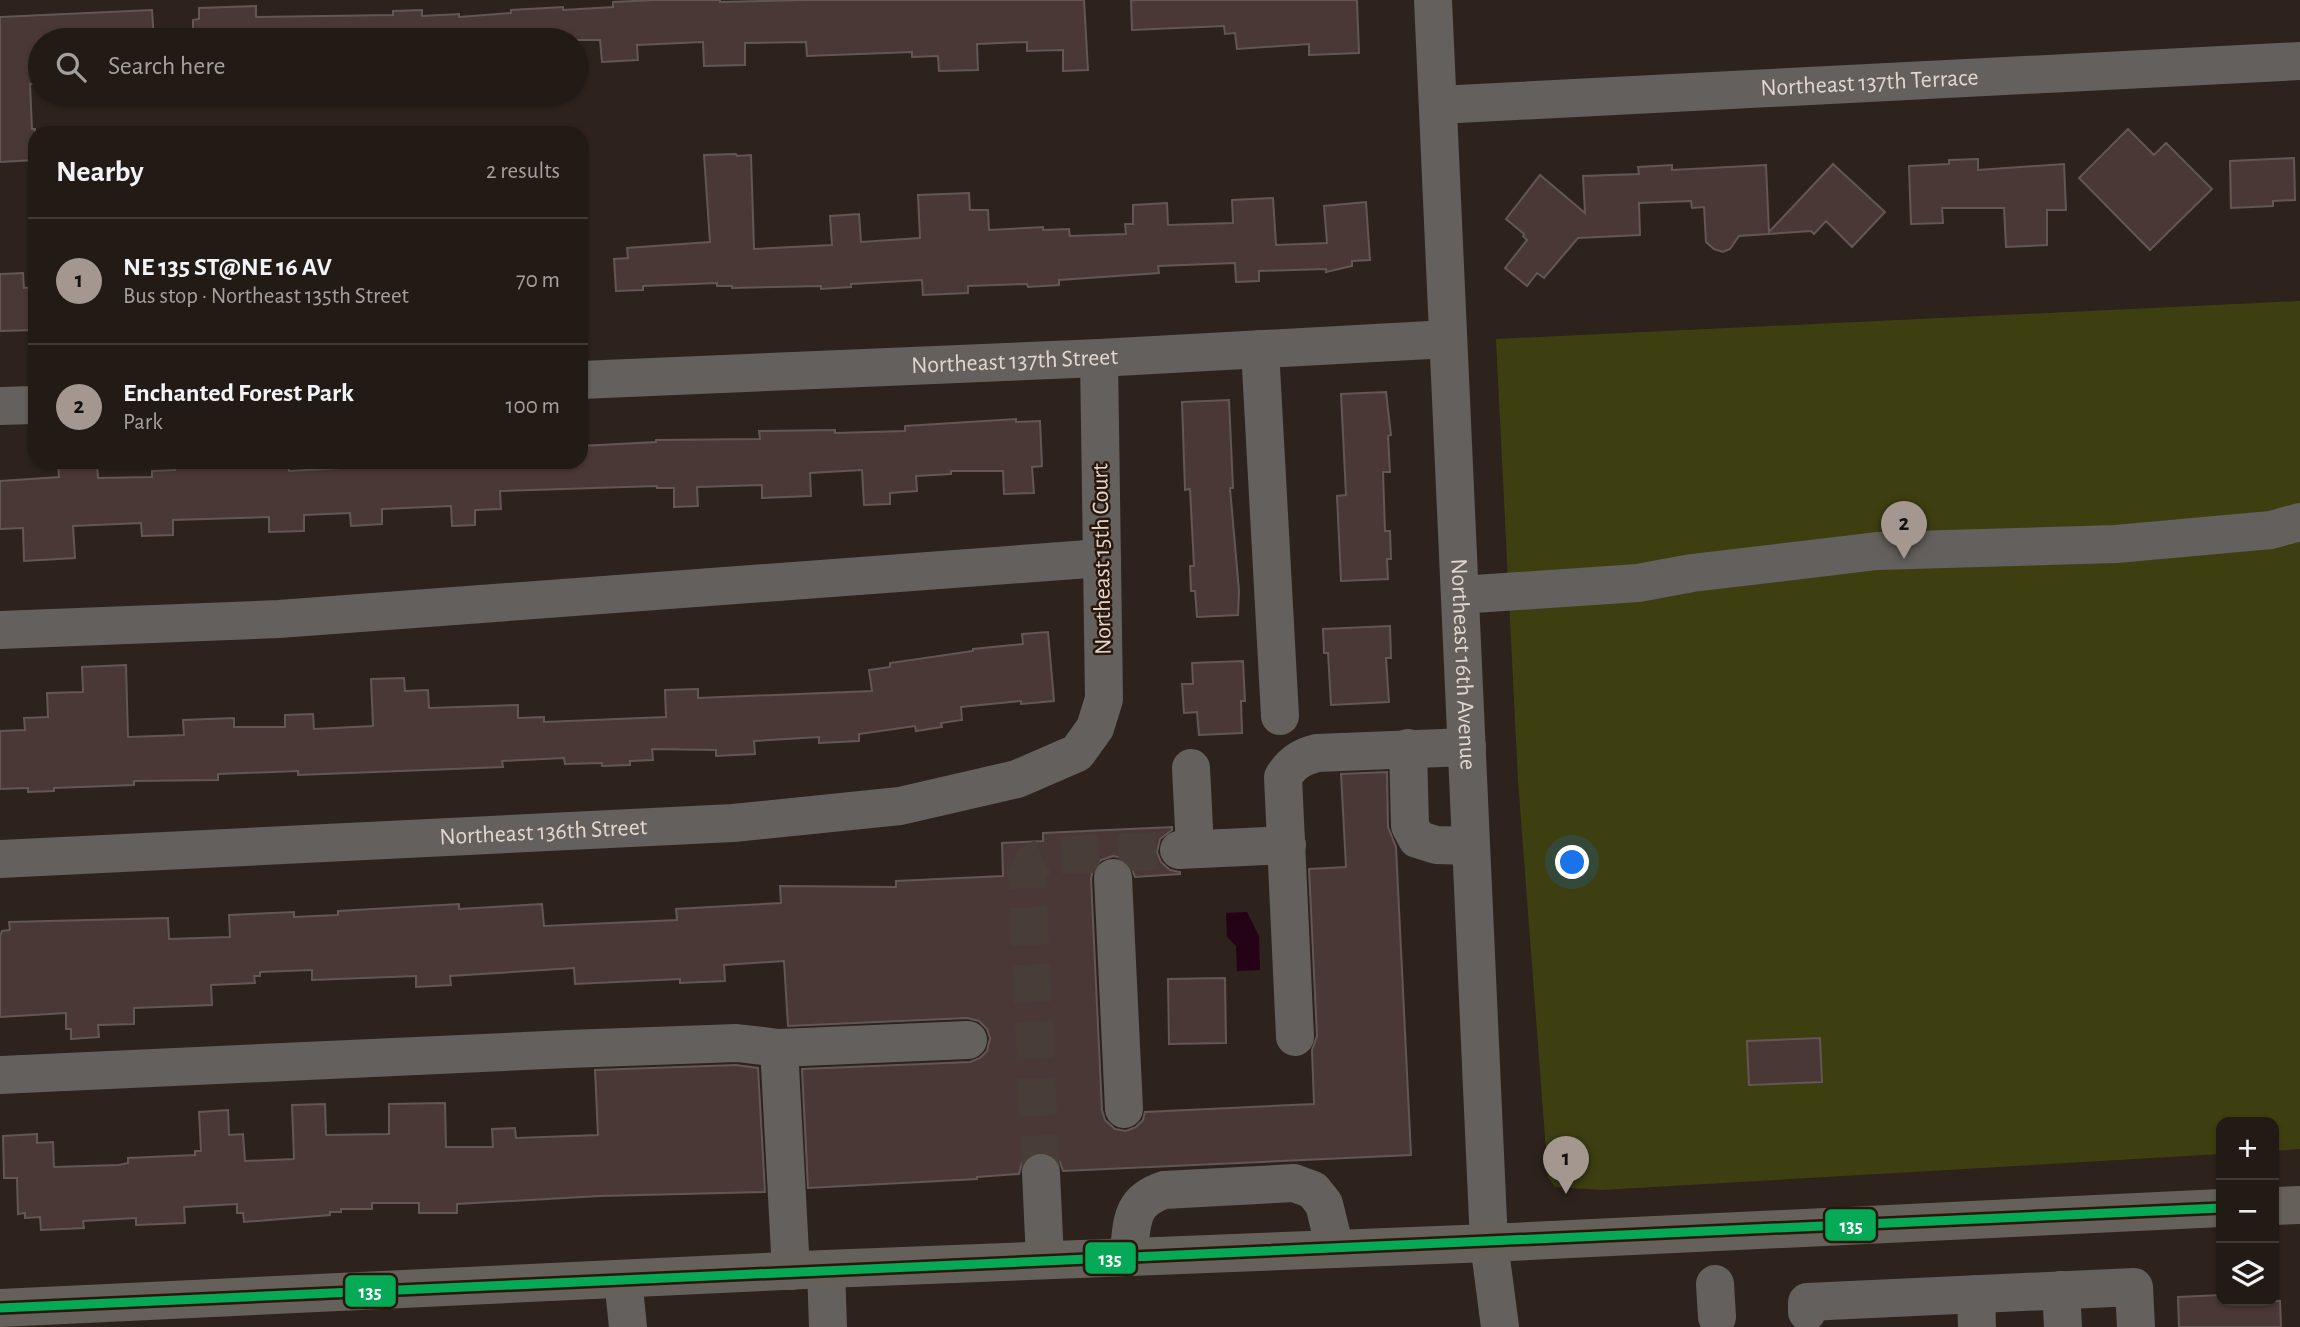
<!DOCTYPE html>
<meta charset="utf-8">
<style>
:root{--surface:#221a15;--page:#2a231e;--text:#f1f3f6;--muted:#a2a1a0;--line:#3f3834;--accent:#a39790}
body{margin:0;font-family:"Alegreya Sans",sans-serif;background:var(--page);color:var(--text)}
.controls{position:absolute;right:21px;bottom:21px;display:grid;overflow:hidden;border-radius:14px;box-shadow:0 2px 5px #0004}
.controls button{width:63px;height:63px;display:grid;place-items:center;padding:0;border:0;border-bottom:2px solid var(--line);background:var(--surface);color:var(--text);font:35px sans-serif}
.you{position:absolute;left:1573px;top:863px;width:24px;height:24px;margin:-18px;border:5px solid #fff;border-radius:50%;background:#1a73e8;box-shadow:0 0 0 10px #1a73e833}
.badge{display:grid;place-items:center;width:46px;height:46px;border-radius:50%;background:var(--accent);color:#111;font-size:23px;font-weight:700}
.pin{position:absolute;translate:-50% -58px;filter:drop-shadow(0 2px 4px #0008)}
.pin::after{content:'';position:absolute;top:37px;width:24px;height:21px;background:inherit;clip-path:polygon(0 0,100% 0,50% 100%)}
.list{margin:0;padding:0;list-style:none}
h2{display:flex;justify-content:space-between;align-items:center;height:91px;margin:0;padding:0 28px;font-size:30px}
h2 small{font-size:23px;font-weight:400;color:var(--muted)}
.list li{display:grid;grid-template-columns:46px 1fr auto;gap:21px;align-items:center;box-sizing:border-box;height:126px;padding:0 28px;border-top:2px solid var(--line)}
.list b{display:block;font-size:26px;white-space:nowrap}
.list p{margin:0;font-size:23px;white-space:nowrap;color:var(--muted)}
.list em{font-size:23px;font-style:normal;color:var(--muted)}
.icon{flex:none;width:38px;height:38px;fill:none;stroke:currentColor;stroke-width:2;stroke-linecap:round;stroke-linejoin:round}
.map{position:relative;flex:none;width:2300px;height:1327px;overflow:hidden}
.search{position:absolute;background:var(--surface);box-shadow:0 2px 5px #0004;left:28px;top:28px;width:560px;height:77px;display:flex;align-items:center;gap:18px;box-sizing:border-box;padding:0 24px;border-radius:38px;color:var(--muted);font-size:26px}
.panel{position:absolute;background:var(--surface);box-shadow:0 2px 5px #0004;left:28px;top:126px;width:560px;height:343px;border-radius:21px}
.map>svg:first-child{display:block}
.green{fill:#3d3f11}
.water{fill:#250317}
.building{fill:#4a3837;stroke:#625755;stroke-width:2}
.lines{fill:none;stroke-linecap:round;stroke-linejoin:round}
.minor-tunnel{stroke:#483d37;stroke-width:38;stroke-dasharray:38 19;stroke-linecap:butt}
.minor{stroke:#63605d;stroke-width:38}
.major{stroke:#66605b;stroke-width:38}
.bus-1-casing{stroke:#2a170c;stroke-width:14}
.bus-1{stroke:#06aa56;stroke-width:9}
.labels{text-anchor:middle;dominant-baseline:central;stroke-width:5;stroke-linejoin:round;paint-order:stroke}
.street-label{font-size:24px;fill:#e3d6ce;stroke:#2a170c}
.line-badge{stroke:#2a170c;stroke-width:2.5}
.badge-label{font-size:19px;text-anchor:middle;font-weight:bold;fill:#fff}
</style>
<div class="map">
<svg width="2300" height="1327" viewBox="0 0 2300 1327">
<rect width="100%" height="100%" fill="#2d221c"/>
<path class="green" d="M 2300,301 L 2300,1149 L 2274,1151 L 2274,1122 L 2221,1122 L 2221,1154 L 1602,1190 L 1555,1187 L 1548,1177 L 1518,780 L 1496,339 Z"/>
<path class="water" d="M 1247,912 L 1259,936 L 1260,970 L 1237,971 L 1236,946 L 1227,937 L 1226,913 Z"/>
<path class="building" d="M 655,0 L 720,0 L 720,2 L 804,0 L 1084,0 L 1088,70 L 1063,71 L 1063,50 L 1027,51 L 1027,42 L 977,44 L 978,70 L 939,71 L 938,56 L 912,57 L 912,52 L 807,56 L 806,42 L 745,43 L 745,65 L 704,66 L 703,42 L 637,45 L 638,60 L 602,62 L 600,40 L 193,40 L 193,20 L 199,19 L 199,8 L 256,6 L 256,17 L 393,15 L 393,11 L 422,10 L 422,16 L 459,14 L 459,17 L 511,13 L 511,10 L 563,7 L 563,10 L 613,7 L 613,2 Z
M 1131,0 L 1357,0 L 1359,53 L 1309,55 L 1309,44 L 1237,49 L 1235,33 L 1225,34 L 1224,26 L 1132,30 Z
M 152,10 L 154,40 L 40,40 L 40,65 L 33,65 L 34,84 L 30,84 L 32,129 L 35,129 L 35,160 L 0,162 L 0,17 Z
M 2128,129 L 2154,155 L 2166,143 L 2212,189 L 2150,250 L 2079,178 Z
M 736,154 L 737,156 L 751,155 L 754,249 L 832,245 L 830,216 L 859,214 L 861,242 L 920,238 L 918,195 L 969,193 L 970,210 L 988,210 L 989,230 L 1043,227 L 1043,230 L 1069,229 L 1070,236 L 1126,234 L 1125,224 L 1133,224 L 1133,205 L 1167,203 L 1168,225 L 1233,223 L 1232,200 L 1273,198 L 1276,245 L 1327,243 L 1324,206 L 1366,202 L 1370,260 L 1352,261 L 1352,266 L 1326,272 L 1326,269 L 1259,271 L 1259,281 L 1236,282 L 1235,263 L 1158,266 L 1159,273 L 1059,280 L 1059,285 L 1028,287 L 1027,284 L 968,286 L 968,293 L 923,295 L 922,280 L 851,284 L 851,287 L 821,289 L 821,286 L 732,288 L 732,286 L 717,286 L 717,283 L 643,286 L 643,290 L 616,291 L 614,259 L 628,258 L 627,248 L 710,242 L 704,155 Z
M 2294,158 L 2295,200 L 2273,201 L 2273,206 L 2231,208 L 2230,161 Z
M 1978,159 L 1978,170 L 2064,164 L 2066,210 L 2047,210 L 2047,245 L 2006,247 L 2004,208 L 1942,208 L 1943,223 L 1911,224 L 1909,166 L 1949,164 L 1949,160 Z
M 1833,164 L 1885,212 L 1852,247 L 1826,221 L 1814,234 L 1811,231 L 1739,236 L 1730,249 L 1723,252 L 1714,249 L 1706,242 L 1704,207 L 1692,208 L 1691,201 L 1639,203 L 1640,235 L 1578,238 L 1544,278 L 1537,273 L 1527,286 L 1505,268 L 1527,240 L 1523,236 L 1524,234 L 1506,219 L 1540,175 L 1585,213 L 1583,176 L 1639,174 L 1638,167 L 1672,165 L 1672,170 L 1766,165 L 1769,232 Z
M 23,273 L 24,288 L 35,287 L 35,330 L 0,331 L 0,274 Z
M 1386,392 L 1391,435 L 1388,436 L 1390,472 L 1383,472 L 1385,531 L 1390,531 L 1391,559 L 1387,559 L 1388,579 L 1341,581 L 1337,496 L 1346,495 L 1341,394 Z
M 1229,400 L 1233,488 L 1230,488 L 1239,591 L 1238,615 L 1197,617 L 1195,591 L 1191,591 L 1190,566 L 1194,566 L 1190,489 L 1185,490 L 1182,402 Z
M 1016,419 L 1016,422 L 1040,421 L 1042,466 L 1032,467 L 1034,493 L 1004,494 L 1003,471 L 951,471 L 951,474 L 916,476 L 917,491 L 890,493 L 890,504 L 864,505 L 862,470 L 810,473 L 811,496 L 762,498 L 762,485 L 697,487 L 698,506 L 674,507 L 674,488 L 657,488 L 657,486 L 500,491 L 501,509 L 475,510 L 475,525 L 452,526 L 451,506 L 382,509 L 382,524 L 351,526 L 350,513 L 304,515 L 304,531 L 269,532 L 269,517 L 173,520 L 173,535 L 142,536 L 141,523 L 73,526 L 75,558 L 24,561 L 23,528 L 0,529 L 0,481 L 59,477 L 58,464 L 97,462 L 98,478 L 152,477 L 152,471 L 175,470 L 175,462 L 263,462 L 263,468 L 289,467 L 289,471 L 377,466 L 377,462 L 581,462 L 581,446 L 656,442 L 656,440 L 760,439 L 759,431 L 835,430 L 835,433 L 905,431 L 905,426 Z
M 1390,626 L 1391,658 L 1386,658 L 1389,702 L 1331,705 L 1328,653 L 1324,653 L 1323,629 Z
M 1048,632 L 1054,701 L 1021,704 L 1021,701 L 961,707 L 962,720 L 941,723 L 942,727 L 916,731 L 915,726 L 859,734 L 859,741 L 819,743 L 819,737 L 754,741 L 755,754 L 716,756 L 716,750 L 652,749 L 653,760 L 630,761 L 630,765 L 602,766 L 602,763 L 565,764 L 564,758 L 502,761 L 503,767 L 298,775 L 298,771 L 218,774 L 218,780 L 134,781 L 134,785 L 54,788 L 54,791 L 28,792 L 28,788 L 0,789 L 0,731 L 25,730 L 24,718 L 48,717 L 47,693 L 83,692 L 82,667 L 126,665 L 128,737 L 184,735 L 183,720 L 234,718 L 234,727 L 285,727 L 285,715 L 313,714 L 314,729 L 373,726 L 371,679 L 404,678 L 405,691 L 428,690 L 429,708 L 518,705 L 518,718 L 544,717 L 544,722 L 666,717 L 665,690 L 698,689 L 698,698 L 872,691 L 869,670 L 890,667 L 890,663 L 973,651 L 973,649 L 1023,644 L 1022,634 Z
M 1243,661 L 1245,701 L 1241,701 L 1242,733 L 1199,735 L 1197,712 L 1184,713 L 1182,684 L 1193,684 L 1192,663 Z
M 1387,772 L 1388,827 L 1396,847 L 1411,1155 L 1063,1171 L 1060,1162 L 1052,1154 L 1039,1151 L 1030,1154 L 1022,1162 L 1019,1174 L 977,1177 L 977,1179 L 808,1188 L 802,1069 L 970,1062 L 980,1058 L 987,1051 L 990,1038 L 987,1029 L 979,1021 L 967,1018 L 788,1026 L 784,961 L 724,965 L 725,981 L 680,983 L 680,979 L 575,984 L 574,968 L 450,976 L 451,985 L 416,987 L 416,976 L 312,980 L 312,970 L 260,972 L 260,976 L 254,976 L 255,983 L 211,985 L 212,1005 L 134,1008 L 134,1024 L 98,1025 L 99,1037 L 71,1039 L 71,1029 L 66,1029 L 66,1013 L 0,1017 L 0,936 L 2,931 L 10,930 L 9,922 L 168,918 L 169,939 L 230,937 L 229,915 L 294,912 L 294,917 L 338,915 L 338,911 L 459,904 L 459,909 L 542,904 L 544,926 L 677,920 L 676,909 L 781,903 L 780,886 L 896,887 L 896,881 L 1003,876 L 1002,843 L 1043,841 L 1043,833 L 1172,827 L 1172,830 L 1160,839 L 1157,852 L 1161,862 L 1170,870 L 1180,872 L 1180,874 L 1135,877 L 1131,866 L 1122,858 L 1113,856 L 1101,860 L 1093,869 L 1091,879 L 1102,1110 L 1105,1120 L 1115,1129 L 1126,1131 L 1136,1127 L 1143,1120 L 1145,1112 L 1314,1104 L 1312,1050 L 1317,1036 L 1309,869 L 1346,867 L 1341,774 Z
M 1225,978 L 1226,1043 L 1169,1044 L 1168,979 Z
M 1820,1038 L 1822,1082 L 1749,1085 L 1747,1041 Z
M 736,1065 L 758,1068 L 765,1192 L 600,1196 L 457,1204 L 457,1213 L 419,1213 L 419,1203 L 372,1203 L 372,1209 L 341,1209 L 341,1212 L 330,1212 L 330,1215 L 244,1222 L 243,1213 L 237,1213 L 237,1204 L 184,1207 L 185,1223 L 136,1225 L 136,1218 L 83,1221 L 84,1228 L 41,1230 L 40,1217 L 25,1218 L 25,1213 L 18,1214 L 17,1178 L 4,1178 L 3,1136 L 37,1134 L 37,1143 L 53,1142 L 54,1167 L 119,1165 L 128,1163 L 128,1158 L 195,1155 L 195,1151 L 201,1151 L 199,1112 L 228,1110 L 229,1135 L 243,1134 L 245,1161 L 294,1159 L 292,1105 L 325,1104 L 326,1135 L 389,1134 L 389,1104 L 445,1103 L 446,1147 L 493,1147 L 492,1129 L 515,1128 L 516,1138 L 598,1135 L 595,1070 Z
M 2221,1295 L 2221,1301 L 2280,1301 L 2281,1327 L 2179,1327 L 2178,1297 Z"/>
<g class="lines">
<path class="minor-tunnel" d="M 1041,1173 L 1027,877 L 1033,862 L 1047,856 L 1179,850"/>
<g class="minor">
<path id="s1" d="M 1433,0 L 1489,1243 L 1500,1327"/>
<path id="s2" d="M 1438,105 L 2300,61"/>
<path d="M 1260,349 L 1280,716"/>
<path id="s3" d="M 581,380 L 1099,358 L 1448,339"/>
<path d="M 0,406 L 35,405"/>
<path d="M 1460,595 L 1638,583 L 1692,573 L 1877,551 L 2116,544 L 2271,530 L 2300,522"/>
<path d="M 0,630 L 279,619 L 1102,558"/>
<path d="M 1408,748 L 1410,826 L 1417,839 L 1436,845 L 1471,846"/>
<path d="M 1191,768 L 1195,849"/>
<path d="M 1179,850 L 1287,845"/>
<path id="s4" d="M 0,859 L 733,823 L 900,806 L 1017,779 L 1077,753 L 1095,728 L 1104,699 L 1099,358"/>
<path d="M 1113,878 L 1124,1109"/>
<path d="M 1295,1037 L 1283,777 C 1292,763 1301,757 1317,753 L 1467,747"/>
<path d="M 779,1048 L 791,1271"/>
<path d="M 0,1075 L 568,1049 L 737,1043 L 779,1048 L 968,1040"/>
<path d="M 1041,1173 L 1045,1260"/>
<path d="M 1128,1257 C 1133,1224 1128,1202 1164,1190 L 1294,1183 L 1313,1190 L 1324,1204 L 1335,1249"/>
<path d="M 826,1269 L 828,1327"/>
<path d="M 623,1279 L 628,1327"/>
<path d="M 1715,1284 L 1717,1317"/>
<path d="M 2061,1290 L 2063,1327"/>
<path d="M 1976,1294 L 1977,1327"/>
<path d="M 1807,1312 L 1807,1302 L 2134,1287 L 2136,1327"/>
</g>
<path class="major" d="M 2274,1206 L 2300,1205
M 0,1308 L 826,1269 L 1489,1243 L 2221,1208"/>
<defs>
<path id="bus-1" d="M 0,1308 C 740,1273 1481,1243 2221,1208"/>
</defs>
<use href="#bus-1" class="bus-1-casing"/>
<use href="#bus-1" class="bus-1"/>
</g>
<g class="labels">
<g class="street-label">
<text stroke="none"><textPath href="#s2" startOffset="432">Northeast 137th Terrace</textPath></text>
<text stroke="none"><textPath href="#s3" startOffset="434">Northeast 137th Street</textPath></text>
<text transform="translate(1102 559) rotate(-91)">Northeast 15th Court</text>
<text stroke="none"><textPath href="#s1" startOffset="665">Northeast 16th Avenue</textPath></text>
<text stroke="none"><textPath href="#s4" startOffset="544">Northeast 136th Street</textPath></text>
</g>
</g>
<g class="line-badge">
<rect x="1824" y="1208" width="53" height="34" rx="7" fill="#06aa56"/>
<rect x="1084" y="1241" width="53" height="34" rx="7" fill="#06aa56"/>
<rect x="344" y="1274" width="53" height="34" rx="7" fill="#06aa56"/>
</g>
<g class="badge-label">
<text x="1851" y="1232">135</text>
<text x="1110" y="1265">135</text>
<text x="370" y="1298">135</text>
</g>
</svg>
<div class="controls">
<button>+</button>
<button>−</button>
<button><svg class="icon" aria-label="layers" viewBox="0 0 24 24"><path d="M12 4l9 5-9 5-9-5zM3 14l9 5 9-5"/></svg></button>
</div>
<div class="you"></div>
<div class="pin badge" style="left:1566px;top:1194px">1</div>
<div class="pin badge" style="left:1904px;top:559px">2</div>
<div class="search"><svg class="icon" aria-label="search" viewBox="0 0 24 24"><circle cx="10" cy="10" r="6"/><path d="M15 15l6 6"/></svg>Search here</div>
<section class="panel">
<h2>Nearby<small>2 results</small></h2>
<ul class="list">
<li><span class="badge">1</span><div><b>NE 135 ST@NE 16 AV</b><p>Bus stop · Northeast 135th Street</p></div><em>70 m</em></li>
<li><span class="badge">2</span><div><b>Enchanted Forest Park</b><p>Park</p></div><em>100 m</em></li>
</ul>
</section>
</div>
